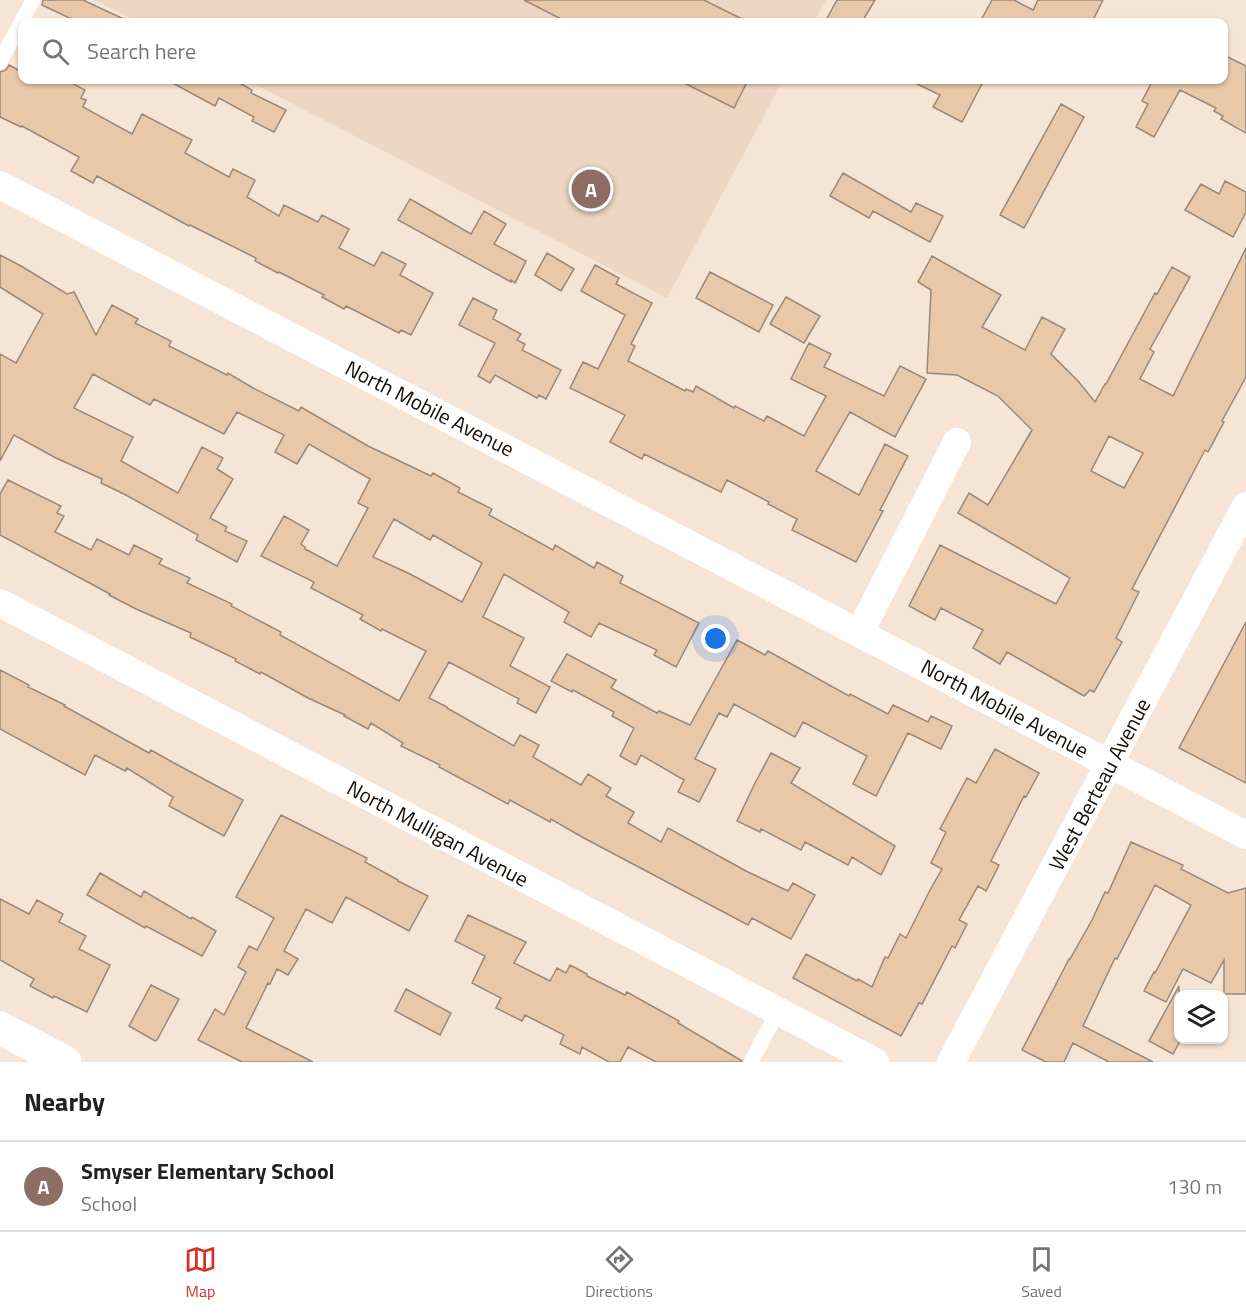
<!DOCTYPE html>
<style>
:root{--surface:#fff;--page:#f2f2f2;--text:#202124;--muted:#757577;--line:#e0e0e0;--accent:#d93025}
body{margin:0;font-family:"Titillium Web",sans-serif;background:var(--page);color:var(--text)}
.controls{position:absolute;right:18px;bottom:18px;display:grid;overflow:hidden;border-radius:12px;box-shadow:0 2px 4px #0004}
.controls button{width:54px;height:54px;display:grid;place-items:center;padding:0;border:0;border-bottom:2px solid var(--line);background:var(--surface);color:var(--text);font:30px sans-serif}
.you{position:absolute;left:716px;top:639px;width:21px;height:21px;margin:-15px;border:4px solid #fff;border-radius:50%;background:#1a73e8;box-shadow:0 0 0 9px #1a73e833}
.badge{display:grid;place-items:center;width:39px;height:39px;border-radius:50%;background:var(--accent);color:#fff;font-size:20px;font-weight:700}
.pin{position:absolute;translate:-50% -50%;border:3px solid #fff;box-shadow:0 2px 6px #0006}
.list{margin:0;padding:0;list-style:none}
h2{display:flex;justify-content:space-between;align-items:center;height:78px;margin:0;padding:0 24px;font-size:26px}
h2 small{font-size:20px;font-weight:400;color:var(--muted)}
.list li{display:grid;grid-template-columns:39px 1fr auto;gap:18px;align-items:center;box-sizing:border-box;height:90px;padding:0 24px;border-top:2px solid var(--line)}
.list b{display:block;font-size:22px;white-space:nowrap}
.list p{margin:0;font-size:20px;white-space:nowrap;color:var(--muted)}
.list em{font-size:20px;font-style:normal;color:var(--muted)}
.icon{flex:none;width:33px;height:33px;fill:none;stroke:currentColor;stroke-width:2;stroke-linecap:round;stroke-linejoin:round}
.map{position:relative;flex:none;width:1246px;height:1062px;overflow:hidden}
.search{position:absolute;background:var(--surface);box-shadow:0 2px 4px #0004;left:18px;right:18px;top:18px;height:66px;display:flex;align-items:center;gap:15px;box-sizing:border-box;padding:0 21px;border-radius:12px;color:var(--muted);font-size:22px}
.sheet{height:168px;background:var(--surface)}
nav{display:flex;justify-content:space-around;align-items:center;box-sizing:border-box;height:84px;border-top:2px solid var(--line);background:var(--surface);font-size:16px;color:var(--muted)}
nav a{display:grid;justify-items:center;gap:3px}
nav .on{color:var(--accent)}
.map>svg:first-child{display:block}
.built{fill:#eed7c2}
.building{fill:#e9c8a9;stroke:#98887a;stroke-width:1.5;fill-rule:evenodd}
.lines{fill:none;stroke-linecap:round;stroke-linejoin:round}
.service{stroke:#fff;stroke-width:15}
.minor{stroke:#fff;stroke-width:28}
.secondary{stroke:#fff;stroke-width:33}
.labels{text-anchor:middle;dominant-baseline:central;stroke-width:6;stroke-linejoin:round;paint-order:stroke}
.street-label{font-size:21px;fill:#120c07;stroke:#fff}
</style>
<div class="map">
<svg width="1246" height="1062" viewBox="0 0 1246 1062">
<rect width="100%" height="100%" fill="#f6e4d4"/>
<path class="built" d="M 94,0 L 826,0 L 814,22 L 138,22 Z
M 247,80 L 783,80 L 667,298 Z"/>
<path class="building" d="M 43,0 L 83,0 L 130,22 L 78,22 L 42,5 Z
M 524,0 L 704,0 L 748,22 L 567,22 Z
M 837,0 L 875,0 L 862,22 L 825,22 Z
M 992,0 L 1014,0 L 1033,10 L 1038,0 L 1103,0 L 1092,22 L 980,22 Z
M 1224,55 L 1246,66 L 1246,133 L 1221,119 L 1223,116 L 1214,111 L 1216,108 L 1180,90 L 1154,137 L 1136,127 L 1148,104 L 1142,101 L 1153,80 L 1224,80 Z
M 9,65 L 22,72 L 22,80 L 66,80 L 85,90 L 81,98 L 86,100 L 83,107 L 132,134 L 142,114 L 192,140 L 185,153 L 229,177 L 233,169 L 255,180 L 247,197 L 279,216 L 284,205 L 318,222 L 322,215 L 349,229 L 339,248 L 374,266 L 382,252 L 406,264 L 400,275 L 433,293 L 411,335 L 401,330 L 399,333 L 346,306 L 344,309 L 322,297 L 324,295 L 279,272 L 278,273 L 255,261 L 256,258 L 190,225 L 189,226 L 97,176 L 93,183 L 71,171 L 79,157 L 22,126 L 21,127 L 0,117 L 0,72 L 6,70 Z
M 167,80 L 234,80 L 252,90 L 251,93 L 286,110 L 274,132 L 252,121 L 254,117 L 219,98 L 215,106 Z
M 678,80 L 748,80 L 734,108 Z
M 909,80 L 984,80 L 962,122 L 933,107 L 940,95 Z
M 1061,104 L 1084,117 L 1024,228 L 1000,215 Z
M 843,173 L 911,212 L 916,203 L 943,216 L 930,242 L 873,211 L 869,218 L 830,196 Z
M 1225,181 L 1246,192 L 1246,212 L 1233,237 L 1185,210 L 1201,184 L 1219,194 Z
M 410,199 L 471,234 L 484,211 L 506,224 L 494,244 L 526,261 L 515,283 L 511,280 L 511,282 L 398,220 Z
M 1246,248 L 1246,377 L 1222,421 L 1224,422 L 1208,452 L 1205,450 L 1132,589 L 1139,592 L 1116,638 L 1122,642 L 1094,692 L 1090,690 L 1084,696 L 1007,652 L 1000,664 L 973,648 L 983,630 L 941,608 L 935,620 L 909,606 L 940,545 L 1056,604 L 1070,578 L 958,513 L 969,493 L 988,505 L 1032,430 L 998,396 L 957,375 L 927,373 L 931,290 L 918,282 L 932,256 L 1001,295 L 982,327 L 1025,350 L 1042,317 L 1065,329 L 1051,354 L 1078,381 L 1095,402 L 1105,384 L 1106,384 L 1155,293 L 1157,294 L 1172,267 L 1190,277 L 1150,349 L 1154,352 L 1140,379 L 1173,396 ZM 1109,436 L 1143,453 L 1124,488 L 1091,471 Z
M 547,253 L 574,269 L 561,291 L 535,275 Z
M 0,255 L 21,266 L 67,294 L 74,292 L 96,335 L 112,305 L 138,319 L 135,323 L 171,341 L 169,346 L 227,375 L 228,373 L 253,388 L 299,411 L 301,407 L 368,446 L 431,476 L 433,473 L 460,488 L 458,492 L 492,509 L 489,515 L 553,550 L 555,545 L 594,568 L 597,562 L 623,576 L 620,583 L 699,623 L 676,667 L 654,655 L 657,650 L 599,623 L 591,637 L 564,622 L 569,612 L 504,574 L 483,617 L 524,638 L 510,666 L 550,687 L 536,713 L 517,703 L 519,699 L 449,662 L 429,698 L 447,707 L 447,708 L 514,746 L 520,735 L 539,745 L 533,757 L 581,785 L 588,774 L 611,788 L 606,796 L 634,812 L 628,823 L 661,842 L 668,828 L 746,871 L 788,891 L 793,883 L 815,895 L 791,939 L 752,918 L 748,925 L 582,837 L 551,819 L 550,822 L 510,800 L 508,804 L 439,767 L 440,765 L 401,746 L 403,743 L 371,723 L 368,729 L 344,716 L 345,715 L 308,698 L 261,672 L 260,674 L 235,661 L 236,659 L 190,637 L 191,633 L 136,609 L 109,595 L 110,594 L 0,535 L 0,494 L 8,480 L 61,506 L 57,513 L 64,516 L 55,532 L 91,550 L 97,539 L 129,555 L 134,545 L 162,559 L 159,564 L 190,578 L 187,583 L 232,604 L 231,606 L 281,632 L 280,635 L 399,701 L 426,651 L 382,629 L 381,631 L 360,619 L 363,615 L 311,588 L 314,582 L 261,556 L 284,516 L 309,530 L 301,544 L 305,547 L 305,549 L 337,566 L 368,508 L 358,503 L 370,479 L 309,444 L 297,464 L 275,452 L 284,435 L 237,412 L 224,434 L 154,399 L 150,405 L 93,374 L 74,408 L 133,437 L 121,461 L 178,493 L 202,447 L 223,458 L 217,469 L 233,479 L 210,518 L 227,527 L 225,531 L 247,541 L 237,562 L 196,540 L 198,535 L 124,494 L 101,483 L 102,479 L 56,458 L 14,435 L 0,461 L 0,354 L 16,363 L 43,314 L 0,287 ZM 394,519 L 430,540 L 433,535 L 482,563 L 462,602 L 410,574 L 373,557 Z
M 595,265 L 619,278 L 616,284 L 652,303 L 631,344 L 635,346 L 628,361 L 685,391 L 686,389 L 693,392 L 696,386 L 734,408 L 735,406 L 764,421 L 767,416 L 804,436 L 826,396 L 791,379 L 809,343 L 831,354 L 824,367 L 884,396 L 900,366 L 926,379 L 895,437 L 850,412 L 816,471 L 859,495 L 885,444 L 908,456 L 880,510 L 883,511 L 856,562 L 792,530 L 797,519 L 768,504 L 769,502 L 727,480 L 721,492 L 644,454 L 642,459 L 610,442 L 625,415 L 570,388 L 583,362 L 598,369 L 625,315 L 581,291 Z
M 710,272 L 773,305 L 759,332 L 696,298 Z
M 786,297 L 820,316 L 804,343 L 770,324 Z
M 473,298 L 497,310 L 493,319 L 521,334 L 517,340 L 525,344 L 522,350 L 561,370 L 546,399 L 539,395 L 537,398 L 495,375 L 490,383 L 478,376 L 495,343 L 459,325 Z
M 1246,622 L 1246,783 L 1179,748 Z
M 737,640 L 765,655 L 768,651 L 849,696 L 850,694 L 888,714 L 893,705 L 928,722 L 931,716 L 952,726 L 941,749 L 908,733 L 876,796 L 853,784 L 867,756 L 803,722 L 795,737 L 734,704 L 727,717 L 719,713 L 695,759 L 716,769 L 699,802 L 678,792 L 684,780 L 641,755 L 636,765 L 620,756 L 634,728 L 612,716 L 614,712 L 573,690 L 572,692 L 551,681 L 567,654 L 616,680 L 611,688 L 657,713 L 659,711 L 690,725 Z
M 0,670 L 29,685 L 28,687 L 65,705 L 64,706 L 149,753 L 151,750 L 174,763 L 243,800 L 224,836 L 169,806 L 173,797 L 127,768 L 125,771 L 95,755 L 85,775 L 0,729 Z
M 995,749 L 1039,773 L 1026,797 L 1024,796 L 991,861 L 999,865 L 986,891 L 978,886 L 959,920 L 967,924 L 955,948 L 952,946 L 922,1004 L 919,1003 L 901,1036 L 793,978 L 806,954 L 857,981 L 858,979 L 872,987 L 885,957 L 888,958 L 900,934 L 906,938 L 930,890 L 942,869 L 931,863 L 946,832 L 940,829 L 967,778 L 976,783 Z
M 771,753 L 800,768 L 791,783 L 895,846 L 881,875 L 852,857 L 848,865 L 805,842 L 801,850 L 761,829 L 760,832 L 737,821 L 755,783 Z
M 281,815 L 367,858 L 365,862 L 398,880 L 398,881 L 428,896 L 409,931 L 346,897 L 332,923 L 306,909 L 284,951 L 298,959 L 288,975 L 277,969 L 270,984 L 268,983 L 246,1028 L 313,1062 L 242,1062 L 198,1040 L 215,1009 L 224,1015 L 246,972 L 238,967 L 249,946 L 257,950 L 274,918 L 236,897 Z
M 1131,842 L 1183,865 L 1181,869 L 1228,893 L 1246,888 L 1246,994 L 1224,994 L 1224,960 L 1211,983 L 1183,969 L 1166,1002 L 1144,991 L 1154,972 L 1155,973 L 1191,905 L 1155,885 L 1117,959 L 1115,958 L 1083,1026 L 1153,1062 L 1109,1062 L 1073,1043 L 1064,1062 L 1046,1062 L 1022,1050 L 1069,959 L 1070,959 L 1092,920 L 1105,892 L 1108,893 Z
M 100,873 L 141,897 L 144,891 L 191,919 L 192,917 L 216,931 L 202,956 L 146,926 L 145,928 L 87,895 Z
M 0,899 L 29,914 L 37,900 L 63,914 L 59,922 L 86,936 L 79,949 L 110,965 L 87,1012 L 54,996 L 53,998 L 30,986 L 34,979 L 0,960 Z
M 468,915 L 526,942 L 514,963 L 550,981 L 557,968 L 566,973 L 570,965 L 587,974 L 587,976 L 625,995 L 627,992 L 650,1005 L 679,1021 L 678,1023 L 742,1061 L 741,1062 L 656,1062 L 628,1047 L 620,1062 L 609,1062 L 582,1047 L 580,1054 L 560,1044 L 564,1035 L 525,1015 L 522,1021 L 496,1008 L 501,998 L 472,983 L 485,956 L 455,941 Z
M 151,985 L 179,999 L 157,1040 L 155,1041 L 129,1026 Z
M 1179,986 L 1179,1043 L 1173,1054 L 1149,1041 Z
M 406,989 L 451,1013 L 440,1035 L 395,1011 Z"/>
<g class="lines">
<path class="service" d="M 0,62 L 33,0
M 751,1062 L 778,1011"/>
<path class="minor" d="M 0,185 L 1246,835
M 0,603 L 875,1062
M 860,632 L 957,442
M 951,1062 L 1246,506"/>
<path class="secondary" d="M 0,1028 L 65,1062"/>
</g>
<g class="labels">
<g class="street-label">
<text transform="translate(430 408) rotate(27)">North Mobile Avenue</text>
<text transform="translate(1005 708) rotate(28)">North Mobile Avenue</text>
<text transform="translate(1099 784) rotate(-62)">West Berteau Avenue</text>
<text transform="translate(438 833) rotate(28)">North Mulligan Avenue</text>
</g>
</g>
</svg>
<div class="controls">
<button><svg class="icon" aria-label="layers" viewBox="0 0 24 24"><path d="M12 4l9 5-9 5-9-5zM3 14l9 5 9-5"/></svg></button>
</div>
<div class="you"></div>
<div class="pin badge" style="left:591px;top:189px;background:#8d6e63">A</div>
<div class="search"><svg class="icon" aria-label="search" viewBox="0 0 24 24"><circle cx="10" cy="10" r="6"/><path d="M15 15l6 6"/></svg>Search here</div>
</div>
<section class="sheet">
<h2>Nearby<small></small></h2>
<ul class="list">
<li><span class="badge" style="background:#8d6e63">A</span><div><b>Smyser Elementary School</b><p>School</p></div><em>130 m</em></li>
</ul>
</section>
<nav>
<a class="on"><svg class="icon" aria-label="map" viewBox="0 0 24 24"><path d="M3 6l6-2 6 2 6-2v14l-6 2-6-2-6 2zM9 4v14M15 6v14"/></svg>Map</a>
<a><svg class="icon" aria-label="directions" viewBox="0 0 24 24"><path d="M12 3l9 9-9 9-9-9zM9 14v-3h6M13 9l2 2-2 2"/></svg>Directions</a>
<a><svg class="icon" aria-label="saved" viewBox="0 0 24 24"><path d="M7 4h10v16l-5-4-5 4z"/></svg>Saved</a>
</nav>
